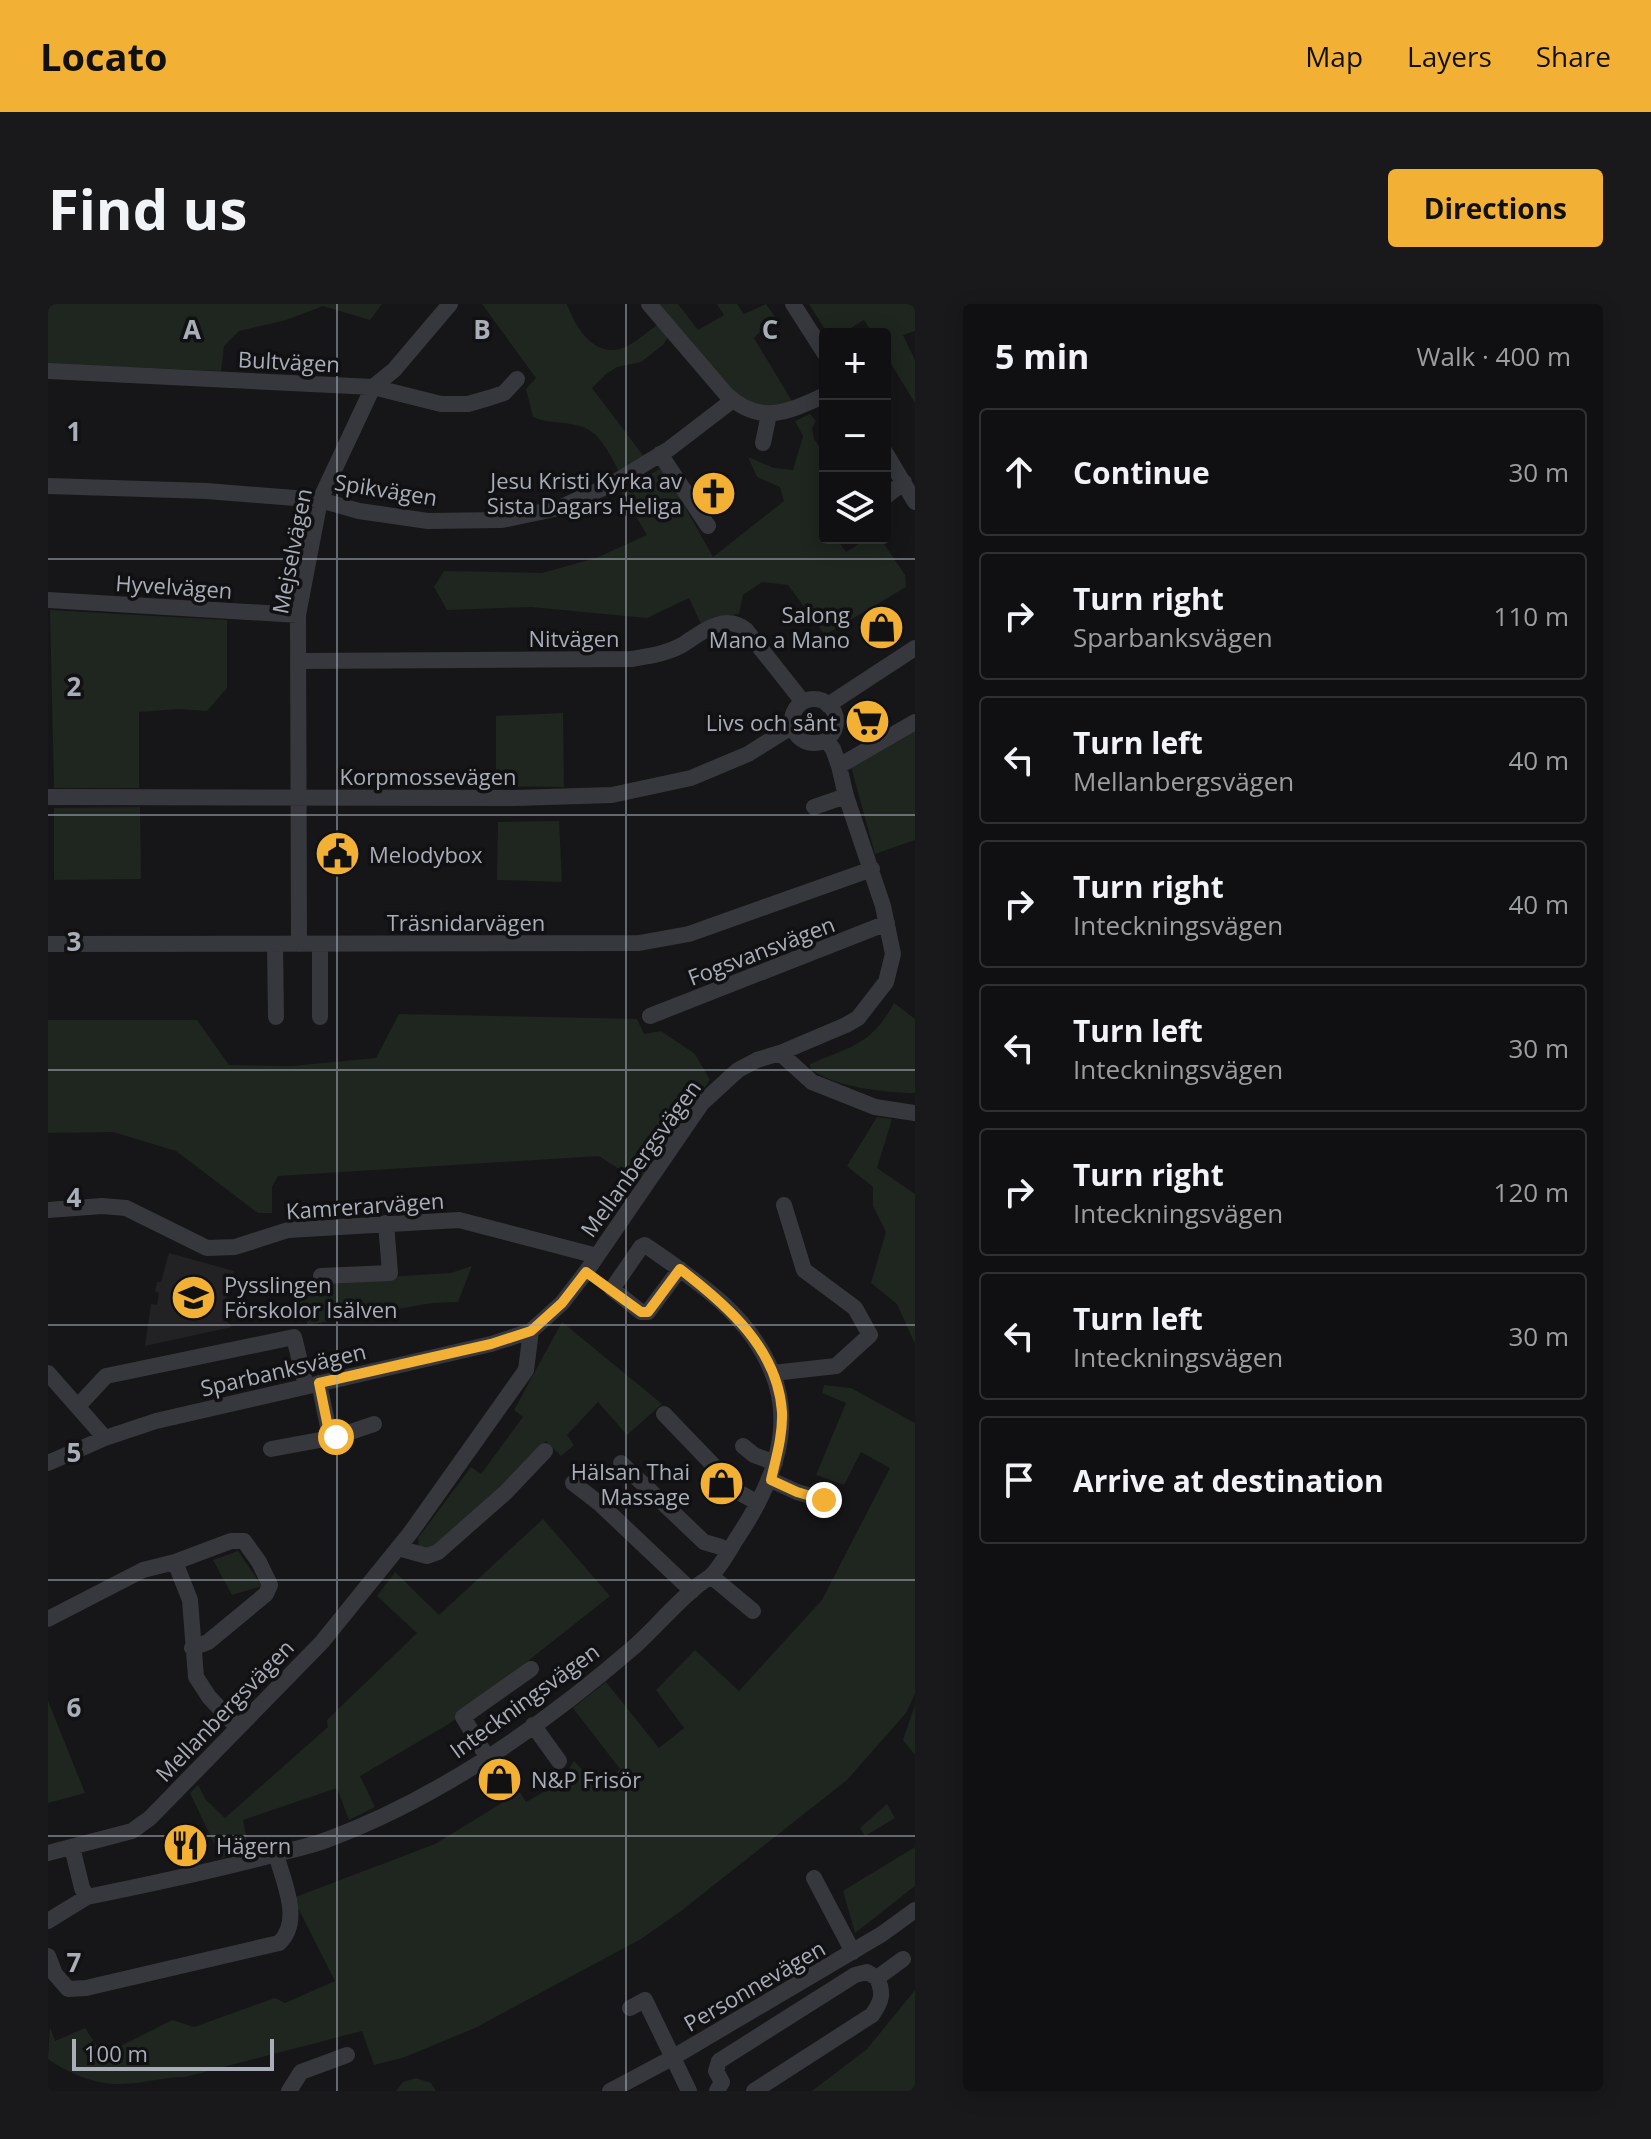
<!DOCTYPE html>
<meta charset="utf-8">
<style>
:root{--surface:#101012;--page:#19191b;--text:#f1f3f6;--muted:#9c9d9f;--line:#303032;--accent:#f2b134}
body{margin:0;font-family:"Open Sans",sans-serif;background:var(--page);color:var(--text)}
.controls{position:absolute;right:24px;top:24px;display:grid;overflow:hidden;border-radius:8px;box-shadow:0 4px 20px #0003}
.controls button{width:72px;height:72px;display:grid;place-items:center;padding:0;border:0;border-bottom:2px solid var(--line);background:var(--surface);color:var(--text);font:40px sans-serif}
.scale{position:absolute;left:24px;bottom:20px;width:202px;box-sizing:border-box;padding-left:8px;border:4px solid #a8adb8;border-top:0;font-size:22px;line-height:28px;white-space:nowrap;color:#a8adb8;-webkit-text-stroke:6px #111113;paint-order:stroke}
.stop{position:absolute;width:24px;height:24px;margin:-18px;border:6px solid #f2b134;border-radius:50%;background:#fff}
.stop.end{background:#f2b134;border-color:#fff;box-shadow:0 2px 8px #0008}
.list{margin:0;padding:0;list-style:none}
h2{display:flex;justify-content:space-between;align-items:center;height:104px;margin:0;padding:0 32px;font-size:34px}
h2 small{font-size:26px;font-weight:400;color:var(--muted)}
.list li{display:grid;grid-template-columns:52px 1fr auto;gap:24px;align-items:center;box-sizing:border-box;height:128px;margin:0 16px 16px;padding:0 16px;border:2px solid var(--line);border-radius:8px}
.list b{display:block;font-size:30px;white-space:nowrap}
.list p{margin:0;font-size:26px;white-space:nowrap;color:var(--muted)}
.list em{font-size:26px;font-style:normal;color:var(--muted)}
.icon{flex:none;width:44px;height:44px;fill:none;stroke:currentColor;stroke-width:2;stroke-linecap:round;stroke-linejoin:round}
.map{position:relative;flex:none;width:867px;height:1787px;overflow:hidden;border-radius:8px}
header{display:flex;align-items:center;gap:48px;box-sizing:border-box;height:112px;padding:0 40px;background:var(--accent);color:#111}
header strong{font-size:38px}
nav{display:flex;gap:44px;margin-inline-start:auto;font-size:28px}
.intro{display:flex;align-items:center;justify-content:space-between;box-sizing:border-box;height:192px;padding:0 48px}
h1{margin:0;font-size:56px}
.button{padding:20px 36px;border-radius:8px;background:var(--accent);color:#111;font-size:28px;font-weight:700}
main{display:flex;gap:48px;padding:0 48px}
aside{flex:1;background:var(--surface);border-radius:8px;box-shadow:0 4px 20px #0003}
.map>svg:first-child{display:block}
.built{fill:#222225}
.green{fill:#1e261f}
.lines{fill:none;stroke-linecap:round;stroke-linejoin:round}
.minor{stroke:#37383d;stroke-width:16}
.route{stroke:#f2b134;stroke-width:10}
.grid{fill:none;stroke:#a8adb8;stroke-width:2;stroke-opacity:0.55}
.labels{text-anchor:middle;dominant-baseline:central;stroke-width:7;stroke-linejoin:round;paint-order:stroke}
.street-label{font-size:22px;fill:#a8adb8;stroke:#111113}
.poi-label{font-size:22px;fill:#a8adb8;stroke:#111113;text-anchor:end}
.grid-label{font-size:26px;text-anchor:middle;font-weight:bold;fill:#a8adb8;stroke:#111113;stroke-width:7;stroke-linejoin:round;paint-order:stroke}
</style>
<header>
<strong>Locato</strong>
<nav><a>Map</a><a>Layers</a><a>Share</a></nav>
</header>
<div class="intro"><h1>Find us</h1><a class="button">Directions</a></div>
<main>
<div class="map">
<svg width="867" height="1787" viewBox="0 0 867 1787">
<rect width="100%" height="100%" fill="#161618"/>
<path class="built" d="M 121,949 L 186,967 L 174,1012 L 184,1023 L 97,1042 L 103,1000 L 109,1001 L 111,989 L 107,987 L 109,978 L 113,978 Z"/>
<path class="green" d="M 0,0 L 334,0 L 322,16 L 275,2 L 238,16 L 191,27 L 176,42 L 173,67 L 0,60 Z
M 434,0 L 519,0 C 527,22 544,52 572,45 C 585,41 598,29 609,21 L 620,33 L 615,41 L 593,58 L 569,63 L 558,70 L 544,84 L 597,154 L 571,167 C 562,151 553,130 535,123 C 518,117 501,120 485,113 L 478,85 L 488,74 Z
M 610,0 L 630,0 L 650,26 L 676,11 L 669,0 L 689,0 L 696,10 L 718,0 L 727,13 L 706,34 L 745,99 L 721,103 L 695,99 Z
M 761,0 L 867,0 L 867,27 L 855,31 L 867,56 L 867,99 L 837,50 L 837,30 L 825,30 L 816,16 L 793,30 L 780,30 Z
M 762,110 L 768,117 L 764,124 L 766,135 L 777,151 L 777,234 L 788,234 L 798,248 L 820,234 L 832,234 L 857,271 L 858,283 L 777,331 L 740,281 L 714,278 L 695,291 L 691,310 L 666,313 L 653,320 L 641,294 L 599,314 L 483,303 L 399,306 L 386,283 L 396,267 L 494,269 L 548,254 L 599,231 L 572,186 L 612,165 L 626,183 L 665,253 L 736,197 L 732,183 L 709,173 L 700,153 L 726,164 L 745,166 L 755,132 L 747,117 Z
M 2,306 L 179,316 L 179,384 L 159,407 L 130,405 L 91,408 L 91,484 L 6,484 Z
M 515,409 L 516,483 L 448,482 L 448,412 Z
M 867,422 L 867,536 L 827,550 L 803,463 Z
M 92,503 L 93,575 L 6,576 L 6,504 Z
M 511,517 L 514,578 L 449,576 L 450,518 Z
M 846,699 L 867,715 L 867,789 C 839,789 783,783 762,764 L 762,760 C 804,742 823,741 846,699 Z
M 351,710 L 589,715 L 596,730 L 613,727 L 647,750 L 662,776 L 590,877 L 551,852 L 230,872 L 224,883 L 224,909 L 210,909 L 128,847 L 65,828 L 0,829 L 0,716 L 149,716 L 181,761 L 244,762 L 328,754 Z
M 829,813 L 844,815 L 829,864 L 867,890 L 867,1040 L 849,1000 L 823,979 L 838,928 L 825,902 L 825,883 L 799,862 Z
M 424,962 L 410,998 L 384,999 L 260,1021 L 238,979 L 403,969 Z
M 514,1018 L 614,1100 L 579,1131 L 550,1098 L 519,1131 L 526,1141 L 513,1152 L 498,1137 L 391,1246 L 371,1246 L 370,1234 L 423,1163 L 433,1170 L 475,1113 L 466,1106 Z
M 776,1081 L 803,1084 L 867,1119 L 867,1390 L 858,1409 L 799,1476 L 633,1607 L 593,1635 L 427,1724 L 357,1753 L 326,1761 L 314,1727 L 137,1773 C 115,1773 94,1780 73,1780 C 48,1781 20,1769 0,1755 L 2,1723 L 7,1737 L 37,1724 L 55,1751 L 124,1716 L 146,1723 L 227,1694 L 237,1699 L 287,1677 L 245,1594 L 387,1540 L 472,1488 L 478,1498 L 512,1479 L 526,1457 L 551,1484 L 572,1465 L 525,1404 L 558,1378 L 611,1444 L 636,1424 L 608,1386 L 647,1346 L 691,1387 L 774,1296 L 842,1164 L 813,1148 L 796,1181 L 768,1171 L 798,1099 L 774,1089 Z
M 495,1215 L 562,1292 L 476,1360 L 478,1366 L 399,1421 L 312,1472 L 327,1503 L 301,1516 L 289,1484 L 195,1516 L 201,1548 L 173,1554 L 142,1489 L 150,1481 L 158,1496 L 177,1514 L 280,1423 L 279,1416 L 369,1329 L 329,1292 L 347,1268 L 391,1311 Z
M 190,1247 L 214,1282 L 184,1291 L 165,1256 Z
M 0,1397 L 37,1489 L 0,1499 Z
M 867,1401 L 867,1451 L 855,1436 Z
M 839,1500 L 847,1514 L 817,1532 L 812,1524 Z
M 867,1543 L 867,1582 L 807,1629 L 795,1587 Z
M 867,1686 L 867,1787 L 764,1787 L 819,1745 Z
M 368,1774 L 383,1779 L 388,1787 L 348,1787 L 355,1778 Z"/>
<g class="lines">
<path class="minor" d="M 601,0 L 678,90 C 712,122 740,108 777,91
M 745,0 L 777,50
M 0,67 L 325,83 L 393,100 L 420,100 L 441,94 L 456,89 L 469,75
M 715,139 L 721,110
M 837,148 L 867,198
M 612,150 L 660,222
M 0,182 L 159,187 L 272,196 L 311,207 L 380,217 L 454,216 L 511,204 L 562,181 L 621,145 L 685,96
M 837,193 L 856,178
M 0,296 L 250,311
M 251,357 L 583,355 C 600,352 618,350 634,341 C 653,329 676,308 698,326 L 755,398
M744 417a22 22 0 1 1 44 0a22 22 0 1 1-44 0Z
M 780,401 L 867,344
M 791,462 L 867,418
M 0,493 L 467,494 L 564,491 L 643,474 L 700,450 L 745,422
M 766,503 L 798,492
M 0,640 L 591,639 L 641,630 L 824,565
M 227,640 L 228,713
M 251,640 L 250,311 L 272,196 L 325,83 L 346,66 L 402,0
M 272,640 L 272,713
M 602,712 L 839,619
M 732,749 L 764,778 L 827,803 L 867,809
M 0,906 L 54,902 L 78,904 L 159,944 L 187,943 L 240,926 L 411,916 L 549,952
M 273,972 L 342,969 L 338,919
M 0,1069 L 57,1134
M 725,1069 L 788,1062 L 822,1031 L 807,1004 L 756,966 L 736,901
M 271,1079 L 280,1123 L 288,1133
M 31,1101 L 58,1072 L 246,1033 L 258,1082
M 616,1110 L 692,1189 L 710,1199
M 695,1142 L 706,1151 L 727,1159
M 223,1145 L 288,1133 L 326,1120
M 0,1159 L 57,1134 L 108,1117 L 443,1040 L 483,1027
M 573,1159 L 656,1238 L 673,1243 L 680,1248
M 723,1176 L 749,1188 L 776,1196
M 525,1179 L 552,1200 L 644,1287
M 350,1244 L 379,1252 L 390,1248 L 458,1188 L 497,1147
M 127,1258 L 142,1296 L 148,1373 L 161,1393 L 190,1424
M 663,1272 L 705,1307
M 0,1315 L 95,1266 L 127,1258 L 183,1237 L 196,1237 L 211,1258 L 222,1281 L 218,1290 L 160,1338 L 144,1344
M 485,1421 L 511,1457
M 439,1453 L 415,1413 L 483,1365
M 24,1543 L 34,1584 L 39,1593 C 103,1580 166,1567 228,1550 C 246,1545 264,1542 281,1535 C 393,1493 497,1420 587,1342 C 608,1323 626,1301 648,1283 C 652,1279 658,1276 663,1272 C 672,1263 680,1249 687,1237 C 720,1188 749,1128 724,1068 C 701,1010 646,975 597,941 L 593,943 L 564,985 L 593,1008 L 600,1008 L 632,965
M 0,1549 L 84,1527 L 102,1514 L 274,1338 L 363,1228 L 478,1066 L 483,1027 L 514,999 L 538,968 L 654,799 L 690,766 L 709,756 L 732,749 L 798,721 L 810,714 L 838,678 L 845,650 L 835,602 L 798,492 L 791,462 L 785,445 L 778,436
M 766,1574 L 805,1648
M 0,1617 L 39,1593
M 0,1652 L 7,1670 L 20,1685 L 38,1684 L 231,1639 C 255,1617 235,1577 228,1550
M 829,1674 L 855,1655
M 582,1704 L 597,1696 L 641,1787
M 241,1787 L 253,1768 L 299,1751
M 562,1787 L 624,1754 L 834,1630 L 867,1606
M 669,1787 L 674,1778 L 668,1767 L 671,1757 L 807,1671 L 819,1668 L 829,1674 C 836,1689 834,1697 824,1711 L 706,1787"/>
</g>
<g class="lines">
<path class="route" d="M 288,1133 L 280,1123 L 271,1079 L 443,1040 L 483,1027 L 514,999 L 538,968 L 593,1008 L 600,1008 L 632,965 C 679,1001 730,1045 734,1108 C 735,1131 728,1154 723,1176 L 749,1188 L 776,1196"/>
</g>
<path class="grid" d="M 289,0 L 289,1787M 578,0 L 578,1787M 0,255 L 867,255M 0,511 L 867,511M 0,766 L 867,766M 0,1021 L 867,1021M 0,1276 L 867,1276M 0,1532 L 867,1532"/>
<defs>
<symbol id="church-disc" viewBox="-11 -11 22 22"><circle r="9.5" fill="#f2b134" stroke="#111113"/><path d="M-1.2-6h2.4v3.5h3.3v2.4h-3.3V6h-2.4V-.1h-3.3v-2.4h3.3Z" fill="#111"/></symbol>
<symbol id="shop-disc" viewBox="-11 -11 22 22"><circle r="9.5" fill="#f2b134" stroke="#111113"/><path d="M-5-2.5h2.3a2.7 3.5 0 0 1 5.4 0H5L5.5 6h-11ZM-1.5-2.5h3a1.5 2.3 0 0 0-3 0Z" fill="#111"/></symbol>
<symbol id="supermarket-disc" viewBox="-11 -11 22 22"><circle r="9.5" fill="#f2b134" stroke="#111113"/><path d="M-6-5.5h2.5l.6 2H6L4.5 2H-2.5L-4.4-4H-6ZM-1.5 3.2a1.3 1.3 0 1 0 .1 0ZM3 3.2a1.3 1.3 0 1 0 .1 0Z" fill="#111"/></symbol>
<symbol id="civic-disc" viewBox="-11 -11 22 22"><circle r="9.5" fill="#f2b134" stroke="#111113"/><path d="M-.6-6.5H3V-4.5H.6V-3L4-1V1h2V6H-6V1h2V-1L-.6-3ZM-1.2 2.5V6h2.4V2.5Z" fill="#111"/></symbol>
<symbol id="school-disc" viewBox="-11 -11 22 22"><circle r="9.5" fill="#f2b134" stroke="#111113"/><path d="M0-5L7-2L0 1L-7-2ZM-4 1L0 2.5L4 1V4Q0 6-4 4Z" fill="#111"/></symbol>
<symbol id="restaurant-disc" viewBox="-11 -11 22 22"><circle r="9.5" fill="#f2b134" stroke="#111113"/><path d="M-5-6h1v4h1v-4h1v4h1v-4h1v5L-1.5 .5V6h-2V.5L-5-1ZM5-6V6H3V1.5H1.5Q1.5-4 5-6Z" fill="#111"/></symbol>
</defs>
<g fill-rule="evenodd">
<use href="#church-disc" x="640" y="164" width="51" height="51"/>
<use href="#shop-disc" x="808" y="298" width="51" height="51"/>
<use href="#supermarket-disc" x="794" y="392" width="51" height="51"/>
<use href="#civic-disc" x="264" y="524" width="51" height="51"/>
<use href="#school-disc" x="120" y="968" width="51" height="51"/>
<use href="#shop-disc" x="648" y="1154" width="51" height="51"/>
<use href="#shop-disc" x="426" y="1450" width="51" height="51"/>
<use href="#restaurant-disc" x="112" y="1516" width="51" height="51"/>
</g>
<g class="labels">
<g class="street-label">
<text transform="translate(241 57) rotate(3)">Bultvägen</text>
<text transform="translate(338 185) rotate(9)">Spikvägen</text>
<text transform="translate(243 247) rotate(-79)">Mejselvägen</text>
<text transform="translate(126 282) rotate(4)">Hyvelvägen</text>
<text x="526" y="334">Nitvägen</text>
<text x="380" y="472">Korpmossevägen</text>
<text x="418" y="618">Träsnidarvägen</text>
<text transform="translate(713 646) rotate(-21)">Fogsvansvägen</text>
<text transform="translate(592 854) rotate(-54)">Mellanbergsvägen</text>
<text transform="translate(317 901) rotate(-4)">Kamrerarvägen</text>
<text transform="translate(235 1065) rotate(-13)">Sparbanksvägen</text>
<text transform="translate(476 1396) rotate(-36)">Inteckningsvägen</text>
<text transform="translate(176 1406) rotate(-46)">Mellanbergsvägen</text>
<text transform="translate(706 1681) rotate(-30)">Personnevägen</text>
</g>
<g class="poi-label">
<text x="634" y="176">Jesu Kristi Kyrka av<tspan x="634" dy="25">Sista Dagars Heliga</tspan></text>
<text x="802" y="310">Salong<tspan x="802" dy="25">Mano a Mano</tspan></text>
<text x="789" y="418">Livs och sånt</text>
<text x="321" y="550" text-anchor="start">Melodybox</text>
<text x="176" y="980" text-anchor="start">Pysslingen<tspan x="176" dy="25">Förskolor Isälven</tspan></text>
<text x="642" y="1167">Hälsan Thai<tspan x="642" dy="25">Massage</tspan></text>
<text x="483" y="1475" text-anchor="start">N&amp;P Frisör</text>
<text x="168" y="1541" text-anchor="start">Hägern</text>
</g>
</g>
<g class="grid-label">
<text x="144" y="35">A</text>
<text x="434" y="35">B</text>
<text x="722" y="35">C</text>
<text x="26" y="137">1</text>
<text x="26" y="392">2</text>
<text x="26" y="647">3</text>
<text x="26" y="903">4</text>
<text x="26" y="1158">5</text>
<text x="26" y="1413">6</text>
<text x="26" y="1668">7</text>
</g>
</svg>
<div class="controls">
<button>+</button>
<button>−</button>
<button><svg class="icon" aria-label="layers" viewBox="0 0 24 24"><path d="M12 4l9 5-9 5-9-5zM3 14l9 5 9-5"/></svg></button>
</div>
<div class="scale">100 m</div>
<div class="stop" style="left:288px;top:1133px"></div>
<div class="stop end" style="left:776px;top:1196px"></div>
</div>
<aside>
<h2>5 min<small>Walk · 400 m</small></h2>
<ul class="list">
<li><svg class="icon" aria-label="ahead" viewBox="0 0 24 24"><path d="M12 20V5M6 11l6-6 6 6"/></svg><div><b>Continue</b></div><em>30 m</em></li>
<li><svg class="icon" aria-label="right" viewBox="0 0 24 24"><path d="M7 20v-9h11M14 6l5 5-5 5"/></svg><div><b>Turn right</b><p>Sparbanksvägen</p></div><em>110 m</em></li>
<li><svg class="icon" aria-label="left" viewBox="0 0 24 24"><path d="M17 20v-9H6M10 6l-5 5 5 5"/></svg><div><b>Turn left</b><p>Mellanbergsvägen</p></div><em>40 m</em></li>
<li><svg class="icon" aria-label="right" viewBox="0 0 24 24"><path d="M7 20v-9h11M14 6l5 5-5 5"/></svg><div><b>Turn right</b><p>Inteckningsvägen</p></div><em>40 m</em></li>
<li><svg class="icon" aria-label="left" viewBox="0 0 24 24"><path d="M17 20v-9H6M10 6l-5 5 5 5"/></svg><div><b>Turn left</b><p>Inteckningsvägen</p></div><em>30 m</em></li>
<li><svg class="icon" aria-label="right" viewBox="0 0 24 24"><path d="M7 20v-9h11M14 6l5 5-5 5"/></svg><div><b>Turn right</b><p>Inteckningsvägen</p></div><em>120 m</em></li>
<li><svg class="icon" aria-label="left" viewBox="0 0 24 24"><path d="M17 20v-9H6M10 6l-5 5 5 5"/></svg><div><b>Turn left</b><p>Inteckningsvägen</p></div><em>30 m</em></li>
<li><svg class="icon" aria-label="arrive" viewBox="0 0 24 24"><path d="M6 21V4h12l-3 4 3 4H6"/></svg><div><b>Arrive at destination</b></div></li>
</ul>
</aside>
</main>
